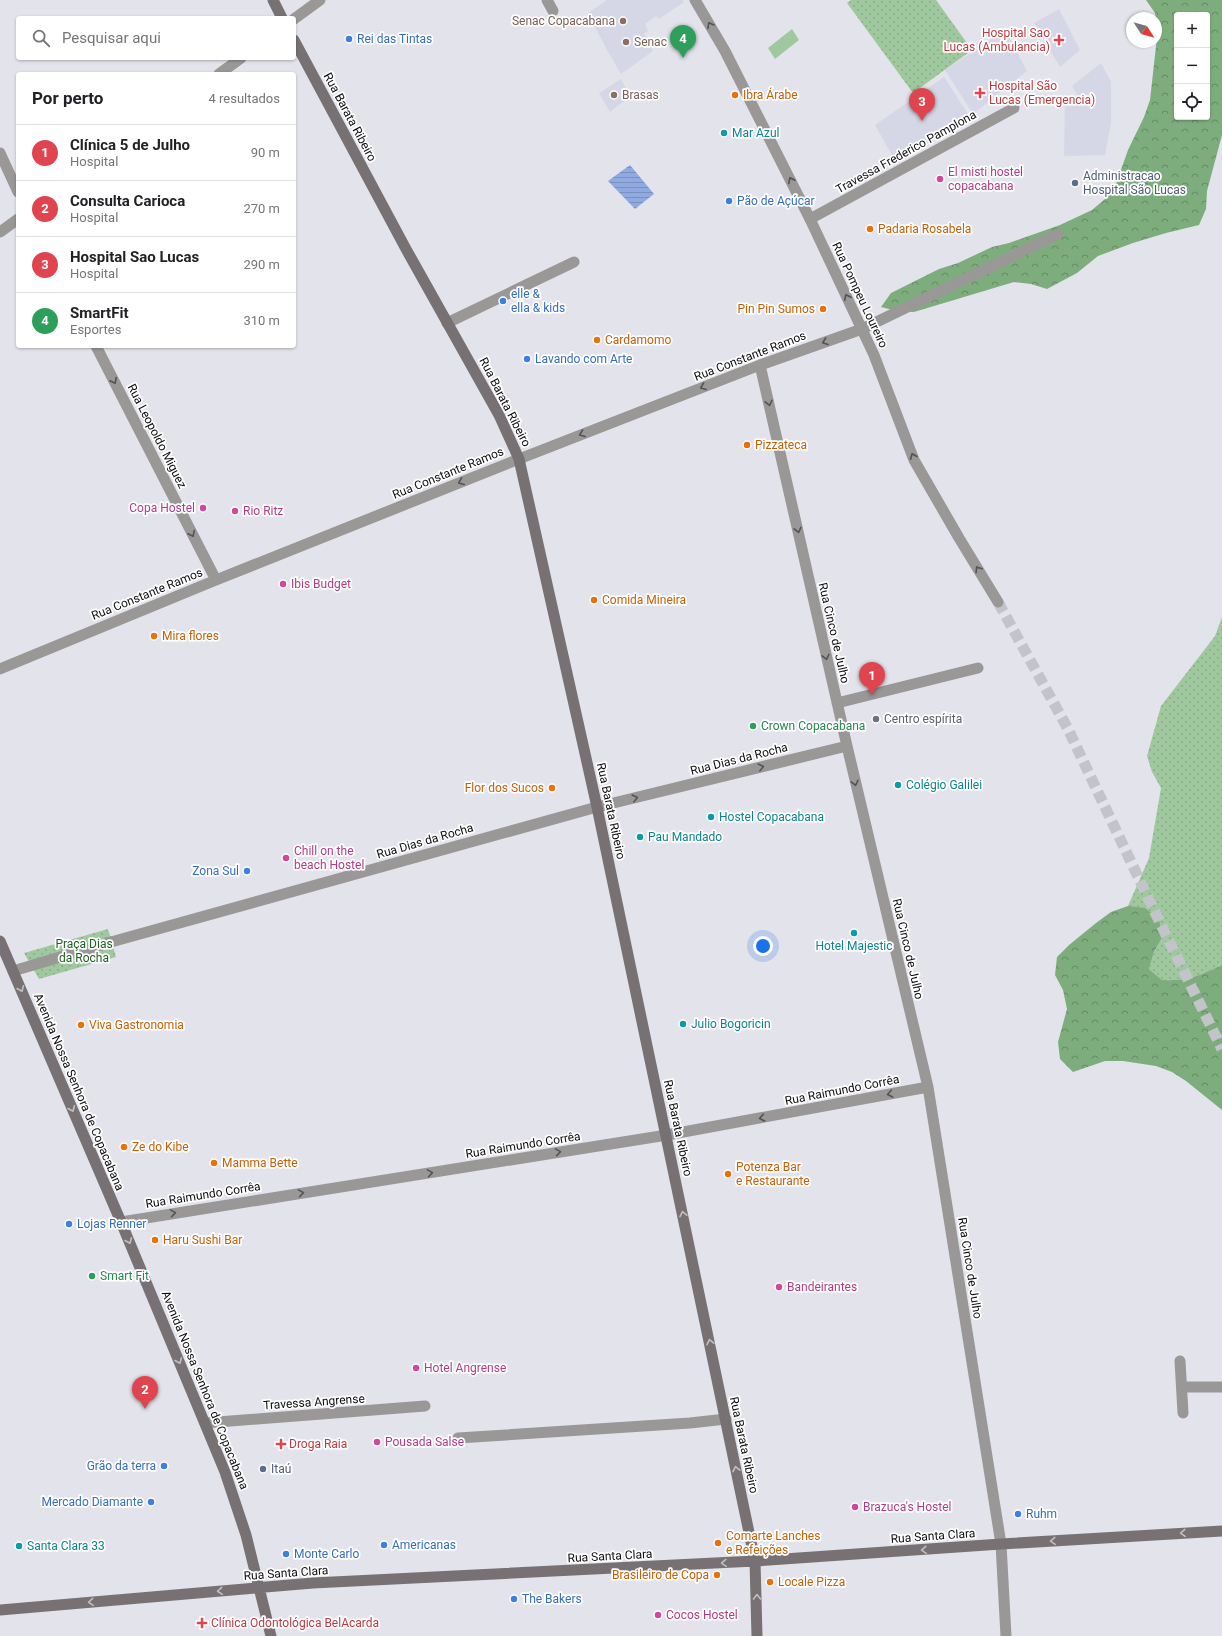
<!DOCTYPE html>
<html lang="pt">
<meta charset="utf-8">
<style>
:root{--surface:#fff;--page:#f6f6f6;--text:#202124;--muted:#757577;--line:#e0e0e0;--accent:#2563eb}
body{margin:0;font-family:Roboto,sans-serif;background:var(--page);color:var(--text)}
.controls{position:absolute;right:12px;top:12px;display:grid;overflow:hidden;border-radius:4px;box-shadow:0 1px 3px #0004}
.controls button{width:36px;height:36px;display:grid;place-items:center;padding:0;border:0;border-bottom:1px solid var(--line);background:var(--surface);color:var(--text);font:20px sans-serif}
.compass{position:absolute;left:1126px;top:12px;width:36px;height:36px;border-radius:50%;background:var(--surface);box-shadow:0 1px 3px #0004;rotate:126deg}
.you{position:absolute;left:763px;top:946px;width:14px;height:14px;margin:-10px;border:3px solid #fff;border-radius:50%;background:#1a73e8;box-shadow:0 0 0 6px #1a73e833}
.badge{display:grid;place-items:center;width:26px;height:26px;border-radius:50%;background:var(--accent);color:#fff;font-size:13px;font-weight:700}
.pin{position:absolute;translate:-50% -33px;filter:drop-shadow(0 1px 2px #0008)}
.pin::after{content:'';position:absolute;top:21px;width:14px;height:12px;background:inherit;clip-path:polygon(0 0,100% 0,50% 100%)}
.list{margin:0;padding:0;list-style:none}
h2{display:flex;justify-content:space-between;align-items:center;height:52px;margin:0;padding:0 16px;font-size:17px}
h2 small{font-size:13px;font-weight:400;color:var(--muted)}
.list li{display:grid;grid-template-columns:26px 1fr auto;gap:12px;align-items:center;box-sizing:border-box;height:56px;padding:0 16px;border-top:1px solid var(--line)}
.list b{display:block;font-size:15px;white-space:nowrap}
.list p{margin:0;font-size:13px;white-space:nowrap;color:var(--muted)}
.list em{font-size:13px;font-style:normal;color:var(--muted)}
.icon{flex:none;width:22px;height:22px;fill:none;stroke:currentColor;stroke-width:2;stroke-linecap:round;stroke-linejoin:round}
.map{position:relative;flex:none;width:1222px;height:1636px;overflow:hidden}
.search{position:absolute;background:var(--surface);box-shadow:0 1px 3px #0004;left:16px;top:16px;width:280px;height:44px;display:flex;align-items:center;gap:10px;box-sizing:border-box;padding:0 14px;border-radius:4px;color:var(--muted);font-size:15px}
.panel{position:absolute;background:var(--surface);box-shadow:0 1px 3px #0004;left:16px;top:72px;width:280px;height:276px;border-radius:4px}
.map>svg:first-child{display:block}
.built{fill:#d6d7e6}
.grass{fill:url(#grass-dots)}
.forest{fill:url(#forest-crowns);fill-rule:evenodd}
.garden{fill:#a0c89f}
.water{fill:url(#water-rules)}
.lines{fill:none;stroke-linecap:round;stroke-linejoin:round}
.tertiary-tunnel{stroke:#c3c3ca;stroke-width:11;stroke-dasharray:11 5.5;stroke-linecap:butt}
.pedestrian{stroke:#9a9797;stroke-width:11}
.minor{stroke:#9a9797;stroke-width:11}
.tertiary{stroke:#9a9797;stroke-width:11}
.secondary{stroke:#777173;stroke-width:11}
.oneway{stroke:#545254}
.oneway2{stroke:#c2bfc0}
.education-dot{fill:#8d6e63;stroke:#fff;stroke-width:1.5}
.shop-dot{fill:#3f7fe0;stroke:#fff;stroke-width:1.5}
.health-dot{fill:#e0444e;stroke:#fff;stroke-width:1.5}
.food-dot{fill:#e8710a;stroke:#fff;stroke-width:1.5}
.culture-dot{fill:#0f9aa8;stroke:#fff;stroke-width:1.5}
.hotel-dot{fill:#d1479c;stroke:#fff;stroke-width:1.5}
.service-dot{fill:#5c6f8a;stroke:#fff;stroke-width:1.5}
.worship-dot{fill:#6b7280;stroke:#fff;stroke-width:1.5}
.leisure-dot{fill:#2e9e5b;stroke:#fff;stroke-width:1.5}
.labels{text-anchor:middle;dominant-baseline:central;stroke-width:3.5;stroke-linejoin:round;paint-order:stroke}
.education-label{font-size:12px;fill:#785e54;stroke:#fff;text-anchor:start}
.health-label{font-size:12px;fill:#be3a42;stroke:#fff;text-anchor:start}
.shop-label{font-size:12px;fill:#366cbe;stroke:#fff;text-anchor:start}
.food-label{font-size:12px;fill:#c56008;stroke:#fff;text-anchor:start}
.street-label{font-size:12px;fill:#0d0d10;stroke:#fff}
.culture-label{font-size:12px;fill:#0d838f;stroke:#fff;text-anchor:start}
.hotel-label{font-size:12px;fill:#b23c85;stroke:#fff;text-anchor:start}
.service-label{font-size:12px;fill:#4e5e75;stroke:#fff;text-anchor:start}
.worship-label{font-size:12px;fill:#5b616d;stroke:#fff;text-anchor:start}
.leisure-label{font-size:12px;fill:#27864d;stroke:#fff;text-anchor:start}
.park-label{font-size:12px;fill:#1f6022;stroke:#fff}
</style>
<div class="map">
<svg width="1222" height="1636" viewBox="0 0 1222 1636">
<defs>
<pattern id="grass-dots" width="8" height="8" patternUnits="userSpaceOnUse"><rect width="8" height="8" fill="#a0c89f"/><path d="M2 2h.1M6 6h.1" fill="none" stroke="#89ab88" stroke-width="1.8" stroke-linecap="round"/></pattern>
<pattern id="forest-crowns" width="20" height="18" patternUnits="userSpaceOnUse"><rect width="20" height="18" fill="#7ead7d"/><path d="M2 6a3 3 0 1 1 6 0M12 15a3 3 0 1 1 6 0" fill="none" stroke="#668b65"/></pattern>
<pattern id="water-rules" width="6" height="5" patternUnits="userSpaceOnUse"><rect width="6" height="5" fill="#8faae1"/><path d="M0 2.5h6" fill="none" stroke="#7a91c0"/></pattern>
</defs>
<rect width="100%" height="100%" fill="#e3e3eb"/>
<path class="built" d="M 607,0 L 683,0 L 684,2 L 659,19 L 656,16 L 645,24 L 648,31 L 644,34 L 653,51 L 621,74 L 607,50 L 588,13 Z
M 1059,9 L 1080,50 L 1060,67 L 1034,23 Z
M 1005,30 L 1027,71 L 973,114 L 945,70 Z
M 1101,63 L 1111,82 L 1111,123 L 1105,155 L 1064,156 L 1065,100 L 1079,98 L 1072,86 Z
M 944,77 L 970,117 L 896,162 L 875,125 Z
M 621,79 L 630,96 L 610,112 L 599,93 Z"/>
<path class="grass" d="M 851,0 L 936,0 L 972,50 L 913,93 L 847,3 Z
M 1222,617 L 1222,965 C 1199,976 1188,981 1162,980 L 1149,969 L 1154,952 L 1162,938 L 1128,906 L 1149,858 L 1161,788 L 1152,772 L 1147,756 L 1161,706 L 1215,636 Z
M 108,929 L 116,957 L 39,979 L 24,953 Z"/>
<path class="forest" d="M 1146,0 L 1222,0 L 1222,135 L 1207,191 L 1206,209 L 1199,225 L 1166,233 L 1133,243 L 1098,256 L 1077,273 L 1047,289 L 1031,284 L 1014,282 L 914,312 L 897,311 L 881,307 L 891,293 L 939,269 L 958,263 L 992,247 L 1009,243 L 1060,225 L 1092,210 L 1105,199 L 1116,184 L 1128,150 L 1144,117 L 1150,100 L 1158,28 L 1155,13 ZM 1177,15 L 1207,15 L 1207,117 L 1177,117 Z
M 1128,906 L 1145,908 L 1159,919 L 1162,938 L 1154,952 L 1149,969 L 1162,980 C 1189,981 1198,976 1222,965 L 1222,1110 L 1186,1081 L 1172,1072 L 1156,1066 L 1123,1061 L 1105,1061 L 1073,1072 L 1060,1059 L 1058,1042 L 1067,1009 L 1063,990 L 1055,975 L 1057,957 L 1069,945 L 1096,923 L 1111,912 Z"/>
<path class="garden" d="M 792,29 L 799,40 L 775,59 L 768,48 Z"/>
<path class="water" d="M 630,165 L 654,194 L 635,209 L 608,181 Z"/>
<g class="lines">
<path class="tertiary-tunnel" d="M 998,602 L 1068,729 L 1150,902 L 1222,1049"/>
<path class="pedestrian" d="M 13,971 L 111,942"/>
<path class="minor" d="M 547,0 L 553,11
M 294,19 L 320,0
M 219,74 L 241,58
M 0,153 L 18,192
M 810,219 L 1014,108
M 0,232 L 18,219
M 447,323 L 574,262
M 96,346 L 216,580
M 760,365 L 847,746 L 928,1087 L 1001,1544 L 1006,1636
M 0,669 L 216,580 L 519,459 L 760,365 L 862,329 L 1058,234
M 837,703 L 978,668
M 111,942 L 597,807 L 847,746
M 121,1222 L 667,1135 L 928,1087
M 1180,1361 L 1183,1413
M 1182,1387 L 1222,1387
M 205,1423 L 425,1406
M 458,1438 L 690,1423 L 726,1419"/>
<path class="tertiary" d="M 695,0 L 725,51 L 810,219 L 874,355 L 914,460 L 959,538 L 998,602"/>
<path class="secondary" d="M 273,0 L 282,18
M 294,40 L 406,249 L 499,415 L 519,459 L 597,807 L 755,1561 L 757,1636
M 0,941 L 121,1222 L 225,1472 L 246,1535 L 271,1636
M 0,1610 L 313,1583 L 755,1561 L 1001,1544 L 1222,1531"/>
</g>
<defs><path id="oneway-chevron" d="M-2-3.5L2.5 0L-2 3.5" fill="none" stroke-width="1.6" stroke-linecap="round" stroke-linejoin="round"/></defs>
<g class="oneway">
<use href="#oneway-chevron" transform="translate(710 25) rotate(-120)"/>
<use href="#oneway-chevron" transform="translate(791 180) rotate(-117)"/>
<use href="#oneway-chevron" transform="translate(847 297) rotate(-115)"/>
<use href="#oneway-chevron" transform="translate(825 342) rotate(160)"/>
<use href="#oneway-chevron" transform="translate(114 381) rotate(63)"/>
<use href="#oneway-chevron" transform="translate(703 387) rotate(159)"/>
<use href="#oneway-chevron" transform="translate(769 403) rotate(77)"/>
<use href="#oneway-chevron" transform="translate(582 434) rotate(159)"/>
<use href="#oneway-chevron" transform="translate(913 456) rotate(-113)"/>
<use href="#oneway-chevron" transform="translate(461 482) rotate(158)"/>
<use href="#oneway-chevron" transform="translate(798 530) rotate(77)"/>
<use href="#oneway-chevron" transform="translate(192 534) rotate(63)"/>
<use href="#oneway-chevron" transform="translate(978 569) rotate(-122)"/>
<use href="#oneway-chevron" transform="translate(826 657) rotate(77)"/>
<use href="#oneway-chevron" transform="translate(761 767) rotate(-14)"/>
<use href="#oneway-chevron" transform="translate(855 783) rotate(77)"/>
<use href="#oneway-chevron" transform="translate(635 798) rotate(-14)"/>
<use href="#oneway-chevron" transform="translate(890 1094) rotate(169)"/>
<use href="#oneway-chevron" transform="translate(762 1118) rotate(169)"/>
<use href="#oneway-chevron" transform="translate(558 1152) rotate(-9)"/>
<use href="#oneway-chevron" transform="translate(430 1173) rotate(-9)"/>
<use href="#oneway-chevron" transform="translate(301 1193) rotate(-9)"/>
<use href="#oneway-chevron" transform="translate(173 1213) rotate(-9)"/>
</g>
<g class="oneway2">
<use href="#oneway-chevron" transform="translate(21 989) rotate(67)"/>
<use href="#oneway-chevron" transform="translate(72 1109) rotate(67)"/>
<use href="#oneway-chevron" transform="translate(683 1214) rotate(-102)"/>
<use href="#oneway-chevron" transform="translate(129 1241) rotate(67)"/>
<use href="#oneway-chevron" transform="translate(710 1342) rotate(-102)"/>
<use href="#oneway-chevron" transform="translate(179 1361) rotate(67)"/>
<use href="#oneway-chevron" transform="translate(736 1469) rotate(-102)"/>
<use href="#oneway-chevron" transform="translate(1183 1533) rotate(177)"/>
<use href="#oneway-chevron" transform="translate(1053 1541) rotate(177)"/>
<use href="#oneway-chevron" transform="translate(924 1550) rotate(176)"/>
<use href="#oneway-chevron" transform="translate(724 1563) rotate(177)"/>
<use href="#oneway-chevron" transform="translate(220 1591) rotate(175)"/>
<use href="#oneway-chevron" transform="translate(757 1597) rotate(-90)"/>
<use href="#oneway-chevron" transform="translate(91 1602) rotate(175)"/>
</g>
<g class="education-dot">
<circle cx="623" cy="21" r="4"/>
<circle cx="626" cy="42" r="4"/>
<circle cx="614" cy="95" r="4"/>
</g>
<g class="shop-dot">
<circle cx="349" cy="39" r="4"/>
<circle cx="729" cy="201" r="4"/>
<circle cx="503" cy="301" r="4"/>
<circle cx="527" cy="359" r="4"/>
<circle cx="247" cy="871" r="4"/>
<circle cx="69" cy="1224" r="4"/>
<circle cx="164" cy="1466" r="4"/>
<circle cx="151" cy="1502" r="4"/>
<circle cx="1018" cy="1514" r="4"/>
<circle cx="384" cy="1545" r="4"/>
<circle cx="286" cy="1554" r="4"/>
<circle cx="514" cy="1599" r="4"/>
</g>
<g class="health-dot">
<path d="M1057 34h4v4h4v4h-4v4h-4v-4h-4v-4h4z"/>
<path d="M978 87h4v4h4v4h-4v4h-4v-4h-4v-4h4z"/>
<path d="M279 1438h4v4h4v4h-4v4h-4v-4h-4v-4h4z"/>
<path d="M200 1617h4v4h4v4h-4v4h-4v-4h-4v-4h4z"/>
</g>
<g class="food-dot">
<circle cx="735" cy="95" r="4"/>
<circle cx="870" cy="229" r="4"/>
<circle cx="823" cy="309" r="4"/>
<circle cx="597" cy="340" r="4"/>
<circle cx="747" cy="445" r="4"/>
<circle cx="594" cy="600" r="4"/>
<circle cx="154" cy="636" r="4"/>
<circle cx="552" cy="788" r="4"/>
<circle cx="81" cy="1025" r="4"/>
<circle cx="124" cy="1147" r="4"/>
<circle cx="214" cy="1163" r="4"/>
<circle cx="728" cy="1174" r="4"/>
<circle cx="155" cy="1240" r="4"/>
<circle cx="718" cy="1543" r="4"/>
<circle cx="717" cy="1575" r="4"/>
<circle cx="770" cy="1582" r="4"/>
</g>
<g class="culture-dot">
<circle cx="724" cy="133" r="4"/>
<circle cx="898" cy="785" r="4"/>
<circle cx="711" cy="817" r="4"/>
<circle cx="640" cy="837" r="4"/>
<circle cx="854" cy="933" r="4"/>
<circle cx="683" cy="1024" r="4"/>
<circle cx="19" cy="1546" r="4"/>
</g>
<g class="hotel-dot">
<circle cx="940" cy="179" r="4"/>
<circle cx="203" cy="508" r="4"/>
<circle cx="235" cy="511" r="4"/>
<circle cx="283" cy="584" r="4"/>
<circle cx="286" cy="858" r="4"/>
<circle cx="779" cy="1287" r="4"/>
<circle cx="416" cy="1368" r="4"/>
<circle cx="377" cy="1442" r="4"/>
<circle cx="855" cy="1507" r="4"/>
<circle cx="658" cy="1615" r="4"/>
</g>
<g class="service-dot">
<circle cx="1075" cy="183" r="4"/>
<circle cx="263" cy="1469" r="4"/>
</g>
<circle class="worship-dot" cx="876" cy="719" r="4"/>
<g class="leisure-dot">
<circle cx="753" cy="726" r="4"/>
<circle cx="92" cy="1276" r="4"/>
</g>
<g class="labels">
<g class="education-label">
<text x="615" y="21" text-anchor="end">Senac Copacabana</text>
<text x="634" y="42">Senac</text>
<text x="622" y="95">Brasas</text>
</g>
<g class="health-label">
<text x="1050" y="33" text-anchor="end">Hospital Sao<tspan x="1050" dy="14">Lucas (Ambulancia)</tspan></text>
<text x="989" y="86">Hospital São<tspan x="989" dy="14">Lucas (Emergencia)</tspan></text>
<text x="289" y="1444">Droga Raia</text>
<text x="211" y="1623">Clínica Odontológica BelAcarda</text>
</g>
<g class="shop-label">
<text x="357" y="39">Rei das Tintas</text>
<text x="737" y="201">Pão de Açúcar</text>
<text x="511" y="294">elle &amp;<tspan x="511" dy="14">ella &amp; kids</tspan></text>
<text x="535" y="359">Lavando com Arte</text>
<text x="239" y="871" text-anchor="end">Zona Sul</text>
<text x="77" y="1224">Lojas Renner</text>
<text x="156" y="1466" text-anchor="end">Grão da terra</text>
<text x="143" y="1502" text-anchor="end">Mercado Diamante</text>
<text x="1026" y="1514">Ruhm</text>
<text x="392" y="1545">Americanas</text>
<text x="294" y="1554">Monte Carlo</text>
<text x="522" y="1599">The Bakers</text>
</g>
<g class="food-label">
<text x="743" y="95">Ibra Árabe</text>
<text x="878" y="229">Padaria Rosabela</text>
<text x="815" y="309" text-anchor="end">Pin Pin Sumos</text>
<text x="605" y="340">Cardamomo</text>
<text x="755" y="445">Pizzateca</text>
<text x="602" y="600">Comida Mineira</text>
<text x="162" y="636">Mira flores</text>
<text x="544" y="788" text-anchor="end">Flor dos Sucos</text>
<text x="89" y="1025">Viva Gastronomia</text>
<text x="132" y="1147">Ze do Kibe</text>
<text x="222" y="1163">Mamma Bette</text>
<text x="736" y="1167">Potenza Bar<tspan x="736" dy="14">e Restaurante</tspan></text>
<text x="163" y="1240">Haru Sushi Bar</text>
<text x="726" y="1536">Comarte Lanches<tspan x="726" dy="14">e Refeições</tspan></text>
<text x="709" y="1575" text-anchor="end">Brasileiro de Copa</text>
<text x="778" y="1582">Locale Pizza</text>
</g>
<g class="street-label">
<text transform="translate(350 117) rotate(62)">Rua Barata Ribeiro</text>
<text transform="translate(906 152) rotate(-29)">Travessa Frederico Pamplona</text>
<text transform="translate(860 295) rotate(65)">Rua Pompeu Loureiro</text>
<text transform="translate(750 356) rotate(-21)">Rua Constante Ramos</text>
<text transform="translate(505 402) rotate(63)">Rua Barata Ribeiro</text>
<text transform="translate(157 436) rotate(63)">Rua Leopoldo Miguez</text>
<text transform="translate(448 473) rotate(-22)">Rua Constante Ramos</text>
<text transform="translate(147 594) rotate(-22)">Rua Constante Ramos</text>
<text transform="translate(834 633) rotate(77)">Rua Cinco de Julho</text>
<text transform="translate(739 759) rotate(-14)">Rua Dias da Rocha</text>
<text transform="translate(611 811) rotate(78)">Rua Barata Ribeiro</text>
<text transform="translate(425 841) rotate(-16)">Rua Dias da Rocha</text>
<text transform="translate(908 949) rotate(77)">Rua Cinco de Julho</text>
<text transform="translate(842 1090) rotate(-11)">Rua Raimundo Corrêa</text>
<text transform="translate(79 1092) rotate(67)">Avenida Nossa Senhora de Copacabana</text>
<text transform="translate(678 1128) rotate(78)">Rua Barata Ribeiro</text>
<text transform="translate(523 1145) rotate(-9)">Rua Raimundo Corrêa</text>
<text transform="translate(203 1195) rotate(-9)">Rua Raimundo Corrêa</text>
<text transform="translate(970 1268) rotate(81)">Rua Cinco de Julho</text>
<text transform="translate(205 1390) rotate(68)">Avenida Nossa Senhora de Copacabana</text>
<text transform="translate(314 1402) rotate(-4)">Travessa Angrense</text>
<text transform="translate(744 1445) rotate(78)">Rua Barata Ribeiro</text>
<text transform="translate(933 1536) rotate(-4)">Rua Santa Clara</text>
<text transform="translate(610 1556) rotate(-3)">Rua Santa Clara</text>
<text transform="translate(286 1573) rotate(-4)">Rua Santa Clara</text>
</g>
<g class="culture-label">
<text x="732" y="133">Mar Azul</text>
<text x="906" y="785">Colégio Galilei</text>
<text x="719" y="817">Hostel Copacabana</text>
<text x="648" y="837">Pau Mandado</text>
<text x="854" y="946" text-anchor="middle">Hotel Majestic</text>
<text x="691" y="1024">Julio Bogoricin</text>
<text x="27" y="1546">Santa Clara 33</text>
</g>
<g class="hotel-label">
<text x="948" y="172">El misti hostel<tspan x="948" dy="14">copacabana</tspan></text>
<text x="195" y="508" text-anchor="end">Copa Hostel</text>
<text x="243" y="511">Rio Ritz</text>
<text x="291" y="584">Ibis Budget</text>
<text x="294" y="851">Chill on the<tspan x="294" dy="14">beach Hostel</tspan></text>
<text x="787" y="1287">Bandeirantes</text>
<text x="424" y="1368">Hotel Angrense</text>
<text x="385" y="1442">Pousada Salse</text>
<text x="863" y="1507">Brazuca's Hostel</text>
<text x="666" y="1615">Cocos Hostel</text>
</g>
<g class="service-label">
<text x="1083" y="176">Administracao<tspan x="1083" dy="14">Hospital São Lucas</tspan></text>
<text x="271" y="1469">Itaú</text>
</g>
<g class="worship-label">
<text x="884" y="719">Centro espírita</text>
</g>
<g class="leisure-label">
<text x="761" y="726">Crown Copacabana</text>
<text x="100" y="1276">Smart Fit</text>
</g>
<g class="park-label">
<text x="84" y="944">Praça Dias<tspan x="84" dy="14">da Rocha</tspan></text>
</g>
</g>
</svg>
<div class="controls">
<button>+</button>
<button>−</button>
<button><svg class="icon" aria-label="locate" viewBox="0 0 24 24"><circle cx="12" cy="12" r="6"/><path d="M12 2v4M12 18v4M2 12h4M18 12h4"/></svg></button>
</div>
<svg class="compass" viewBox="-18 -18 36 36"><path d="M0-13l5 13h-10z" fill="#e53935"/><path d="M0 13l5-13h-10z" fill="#757577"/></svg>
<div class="you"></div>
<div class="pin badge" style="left:872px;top:695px;background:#e0444e">1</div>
<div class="pin badge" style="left:145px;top:1409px;background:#e0444e">2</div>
<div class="pin badge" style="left:922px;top:121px;background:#e0444e">3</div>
<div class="pin badge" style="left:683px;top:58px;background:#2e9e5b">4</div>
<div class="search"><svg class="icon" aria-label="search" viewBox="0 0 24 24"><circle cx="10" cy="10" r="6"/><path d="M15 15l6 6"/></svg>Pesquisar aqui</div>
<section class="panel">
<h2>Por perto<small>4 resultados</small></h2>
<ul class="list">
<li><span class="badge" style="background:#e0444e">1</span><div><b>Clínica 5 de Julho</b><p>Hospital</p></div><em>90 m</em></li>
<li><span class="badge" style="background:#e0444e">2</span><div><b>Consulta Carioca</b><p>Hospital</p></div><em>270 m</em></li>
<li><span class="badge" style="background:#e0444e">3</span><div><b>Hospital Sao Lucas</b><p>Hospital</p></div><em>290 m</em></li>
<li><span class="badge" style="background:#2e9e5b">4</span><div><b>SmartFit</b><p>Esportes</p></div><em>310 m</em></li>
</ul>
</section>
</div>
